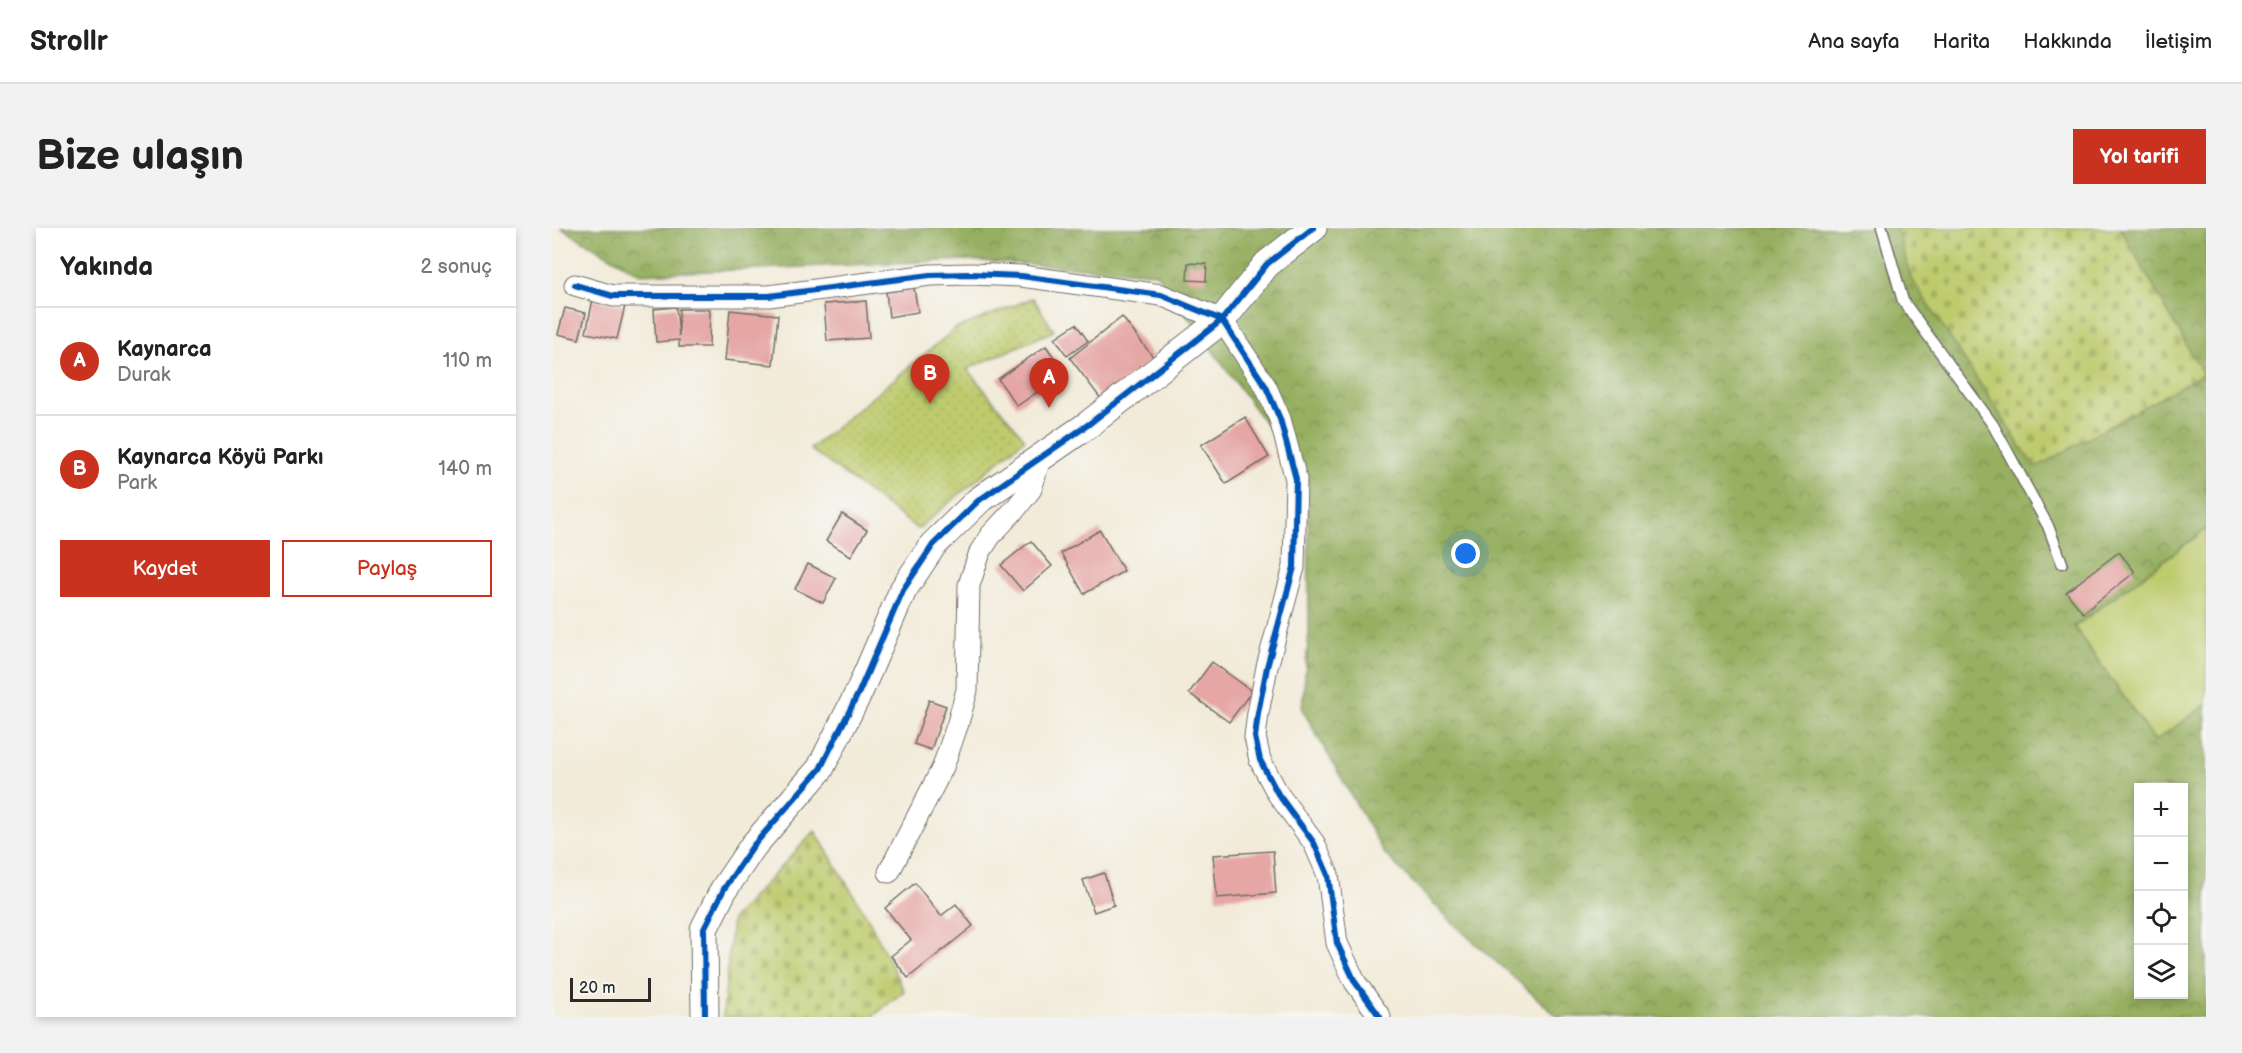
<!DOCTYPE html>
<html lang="tr">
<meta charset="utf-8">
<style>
:root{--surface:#fff;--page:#f2f2f2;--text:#222;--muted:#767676;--line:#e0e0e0;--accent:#c8321e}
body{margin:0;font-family:"Balsamiq Sans",sans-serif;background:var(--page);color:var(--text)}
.controls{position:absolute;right:18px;bottom:18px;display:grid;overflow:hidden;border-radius:0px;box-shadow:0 3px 9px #0003}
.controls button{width:54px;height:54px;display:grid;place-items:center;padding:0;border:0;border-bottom:2px solid var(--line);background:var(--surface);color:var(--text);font:30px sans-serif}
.scale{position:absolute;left:18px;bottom:15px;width:81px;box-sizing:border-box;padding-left:6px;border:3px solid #2b2b2b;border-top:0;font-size:16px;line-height:21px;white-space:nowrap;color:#2b2b2b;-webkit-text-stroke:4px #f6f6f2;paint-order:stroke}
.you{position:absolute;left:914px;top:326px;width:21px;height:21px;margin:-15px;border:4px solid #fff;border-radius:50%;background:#1a73e8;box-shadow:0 0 0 9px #1a73e833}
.badge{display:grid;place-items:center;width:39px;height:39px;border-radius:50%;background:var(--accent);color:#fff;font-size:20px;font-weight:700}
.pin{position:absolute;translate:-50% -50px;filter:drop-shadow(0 2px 3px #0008)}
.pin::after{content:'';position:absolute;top:32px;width:21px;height:18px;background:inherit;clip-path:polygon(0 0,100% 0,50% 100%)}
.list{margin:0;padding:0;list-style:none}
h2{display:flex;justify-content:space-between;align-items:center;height:78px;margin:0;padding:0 24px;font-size:26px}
h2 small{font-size:20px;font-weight:400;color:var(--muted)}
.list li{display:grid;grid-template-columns:39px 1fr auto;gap:18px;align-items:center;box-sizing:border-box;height:108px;padding:0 24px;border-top:2px solid var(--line)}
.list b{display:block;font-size:22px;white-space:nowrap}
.list p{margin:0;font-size:20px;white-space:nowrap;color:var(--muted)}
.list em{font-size:20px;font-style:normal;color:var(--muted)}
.actions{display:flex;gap:12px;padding:18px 24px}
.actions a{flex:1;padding:14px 0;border:2px solid var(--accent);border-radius:0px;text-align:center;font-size:21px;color:var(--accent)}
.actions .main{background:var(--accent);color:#fff}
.icon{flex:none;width:33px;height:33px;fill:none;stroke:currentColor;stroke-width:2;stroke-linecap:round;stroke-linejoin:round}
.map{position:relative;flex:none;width:1654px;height:789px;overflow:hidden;border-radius:0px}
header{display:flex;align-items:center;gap:36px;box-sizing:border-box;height:84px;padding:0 30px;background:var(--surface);border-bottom:2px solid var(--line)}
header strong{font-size:28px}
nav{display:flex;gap:33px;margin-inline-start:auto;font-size:21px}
.intro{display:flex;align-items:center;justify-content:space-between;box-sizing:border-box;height:144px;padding:0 36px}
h1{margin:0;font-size:42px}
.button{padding:15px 27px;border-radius:0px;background:var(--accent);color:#fff;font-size:21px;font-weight:700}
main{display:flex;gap:36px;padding:0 36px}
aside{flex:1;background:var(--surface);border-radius:0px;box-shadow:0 3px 9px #0003}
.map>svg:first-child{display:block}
.grass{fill:#bdcb6d;stroke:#747b4c;stroke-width:1.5}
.forest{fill:url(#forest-crowns);stroke:#606d46;stroke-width:1.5;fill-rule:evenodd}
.cemetery{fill:url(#cemetery-stones);stroke:#747b4c;stroke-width:1.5}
.park{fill:url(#park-dots);stroke:#747b4c;stroke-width:1.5}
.building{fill:#e5a6a4}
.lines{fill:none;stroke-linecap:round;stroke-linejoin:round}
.service-casing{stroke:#716e68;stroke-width:13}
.minor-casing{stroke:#716e68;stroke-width:23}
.tertiary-casing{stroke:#716e68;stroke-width:29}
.service{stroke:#fff;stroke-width:10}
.minor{stroke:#fff;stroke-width:21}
.tertiary{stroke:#fff;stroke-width:27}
.cycleway-casing{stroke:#f6f6f2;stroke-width:10}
.cycleway{stroke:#0057b8;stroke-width:6}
</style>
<header>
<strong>Strollr</strong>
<nav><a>Ana sayfa</a><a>Harita</a><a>Hakkında</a><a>İletişim</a></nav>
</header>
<div class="intro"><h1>Bize ulaşın</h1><a class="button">Yol tarifi</a></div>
<main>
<aside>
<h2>Yakında<small>2 sonuç</small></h2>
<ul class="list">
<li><span class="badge">A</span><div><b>Kaynarca</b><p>Durak</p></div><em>110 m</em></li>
<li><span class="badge">B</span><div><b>Kaynarca Köyü Parkı</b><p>Park</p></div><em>140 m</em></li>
</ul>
<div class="actions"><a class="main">Kaydet</a><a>Paylaş</a></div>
</aside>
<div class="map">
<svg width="1654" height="789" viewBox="0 0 1654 789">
<defs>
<pattern id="forest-crowns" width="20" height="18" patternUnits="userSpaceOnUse" patternTransform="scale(1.5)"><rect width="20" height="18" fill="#96af60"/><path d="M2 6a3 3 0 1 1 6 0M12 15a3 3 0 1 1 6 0" fill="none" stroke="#7b8f4f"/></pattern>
<pattern id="cemetery-stones" width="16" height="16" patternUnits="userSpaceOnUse" patternTransform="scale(1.5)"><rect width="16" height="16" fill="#bdcb6d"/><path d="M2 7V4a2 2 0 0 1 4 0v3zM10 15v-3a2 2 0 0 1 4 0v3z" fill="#a3ae5f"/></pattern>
<pattern id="park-dots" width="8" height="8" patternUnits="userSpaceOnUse" patternTransform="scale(1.5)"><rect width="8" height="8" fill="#bdcb6d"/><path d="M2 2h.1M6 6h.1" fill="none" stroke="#a3ae5f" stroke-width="1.8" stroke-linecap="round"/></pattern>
</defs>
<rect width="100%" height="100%" fill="#f6f6f2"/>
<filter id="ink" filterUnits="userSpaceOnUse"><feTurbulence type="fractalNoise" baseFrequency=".0167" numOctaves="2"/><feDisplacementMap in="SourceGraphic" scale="12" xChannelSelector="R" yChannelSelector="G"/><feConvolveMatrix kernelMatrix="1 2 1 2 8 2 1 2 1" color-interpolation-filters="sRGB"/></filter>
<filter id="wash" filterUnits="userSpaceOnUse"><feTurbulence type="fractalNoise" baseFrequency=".008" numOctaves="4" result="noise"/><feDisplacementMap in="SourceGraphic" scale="24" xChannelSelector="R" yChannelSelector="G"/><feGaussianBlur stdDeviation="1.35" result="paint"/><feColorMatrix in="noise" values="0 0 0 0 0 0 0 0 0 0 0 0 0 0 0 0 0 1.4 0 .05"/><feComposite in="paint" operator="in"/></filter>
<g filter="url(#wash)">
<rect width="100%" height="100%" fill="#f2ebd9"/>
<path class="grass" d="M 1654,301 L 1654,477 L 1603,513 L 1522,399 Z"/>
<path class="forest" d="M 9,0 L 1345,0 L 1359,50 L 1651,146 L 1568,0 L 1654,0 L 1654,301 L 1522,399 L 1603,513 L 1654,477 L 1654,789 L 1006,789 L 905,699 L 832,625 L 750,481 L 757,404 L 756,254 L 604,45 L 413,32 L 88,46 ZM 1586,560 L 1632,560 L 1632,766 L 1586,766 Z"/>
<path class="cemetery" d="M 1345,0 L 1568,0 L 1651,146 L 1483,240 L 1359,50 Z
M 263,603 L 318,694 L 352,763 L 320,789 L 171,789 L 180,691 Z"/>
<path class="park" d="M 481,70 L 502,103 L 415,141 L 473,211 L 366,301 L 258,221 L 403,101 Z"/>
<g id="blocks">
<path class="building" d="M 636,35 L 655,36 L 654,53 L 635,52 Z
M 362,60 L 366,84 L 337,89 L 334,64 Z
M 41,71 L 73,78 L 65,111 L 34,105 Z
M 314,73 L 317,110 L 275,113 L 272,76 Z
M 124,79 L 127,108 L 127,81 L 158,81 L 157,119 L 127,119 L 127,112 L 104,114 L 102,81 Z
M 13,80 L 34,85 L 27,111 L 6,106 Z
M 178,82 L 226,87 L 221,137 L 173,132 Z
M 570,89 L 602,130 L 549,171 L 518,130 Z
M 524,96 L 536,113 L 515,128 L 503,110 Z
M 494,118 L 513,145 L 465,178 L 446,151 Z
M 693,189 L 717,229 L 674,256 L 649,217 Z
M 290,286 L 315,302 L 299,328 L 274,313 Z
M 548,302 L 572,343 L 532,366 L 509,325 Z
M 479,313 L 500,338 L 471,363 L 449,337 Z
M 1567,324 L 1583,344 L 1531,385 L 1514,364 Z
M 256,336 L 284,350 L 271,375 L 243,361 Z
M 660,434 L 700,463 L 677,494 L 637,465 Z
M 377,472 L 394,478 L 379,522 L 362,516 Z
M 721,623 L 724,665 L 665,670 L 661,627 Z
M 552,645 L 562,677 L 542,684 L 531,652 Z
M 363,655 L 389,688 L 404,676 L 421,698 L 356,750 L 339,728 L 359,712 L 333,680 Z"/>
</g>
</g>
<g filter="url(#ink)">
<use href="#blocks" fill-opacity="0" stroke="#716e68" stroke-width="1.5"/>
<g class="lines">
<defs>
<path id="service" d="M 1330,0 L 1351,73 L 1441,197 L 1496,298 L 1510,335"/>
<path id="minor" d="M 23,57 L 61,68 L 217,68 L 378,47 L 418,46 L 469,48 L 609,67 L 670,92 L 714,159 L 728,191 L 744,251 L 742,339 L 715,439 L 706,485 L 703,509 L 708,532 L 726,566 L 762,615 L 776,647 L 785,715 L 803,754 L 828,789
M 337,644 L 391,539 L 406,495 L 415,462 L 417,357 L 428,324 L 439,307 L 465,279 L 479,261 L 488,230"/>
<path id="tertiary" d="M 153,789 L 152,701 L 172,661 L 201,618 L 268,541 L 307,464 L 351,362 L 381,317 L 426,273 L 537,196 L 670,92 L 715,36 L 761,0"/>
</defs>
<use href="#service" class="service-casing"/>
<use href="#minor" class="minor-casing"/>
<use href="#tertiary" class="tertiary-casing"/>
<use href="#service" class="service"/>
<use href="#minor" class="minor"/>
<use href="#tertiary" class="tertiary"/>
<defs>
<path id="cycleway" d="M 23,57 L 61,68 L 217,68 L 378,47 L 418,46 L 469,48 L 609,67 L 670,92 L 714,159 L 728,191 L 744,251 L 742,339 L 715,439 L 706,485 L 703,509 L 708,532 L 726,566 L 762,615 L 776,647 L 785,715 L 803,754 L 828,789
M 153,789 L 152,701 L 172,661 L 201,618 L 268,541 L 307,464 L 351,362 L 381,317 L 426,273 L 537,196 L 670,92 L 715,36 L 761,0"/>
</defs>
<use href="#cycleway" class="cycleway-casing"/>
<use href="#cycleway" class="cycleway"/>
</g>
</g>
</svg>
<div class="controls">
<button>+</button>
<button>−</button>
<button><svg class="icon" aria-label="locate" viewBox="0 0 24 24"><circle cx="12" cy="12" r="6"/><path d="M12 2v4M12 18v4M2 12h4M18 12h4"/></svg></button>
<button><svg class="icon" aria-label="layers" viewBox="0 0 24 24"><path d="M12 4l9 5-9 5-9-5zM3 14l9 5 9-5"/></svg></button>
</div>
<div class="scale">20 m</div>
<div class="you"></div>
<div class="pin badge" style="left:497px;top:180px">A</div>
<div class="pin badge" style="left:378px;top:176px">B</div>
</div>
</main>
